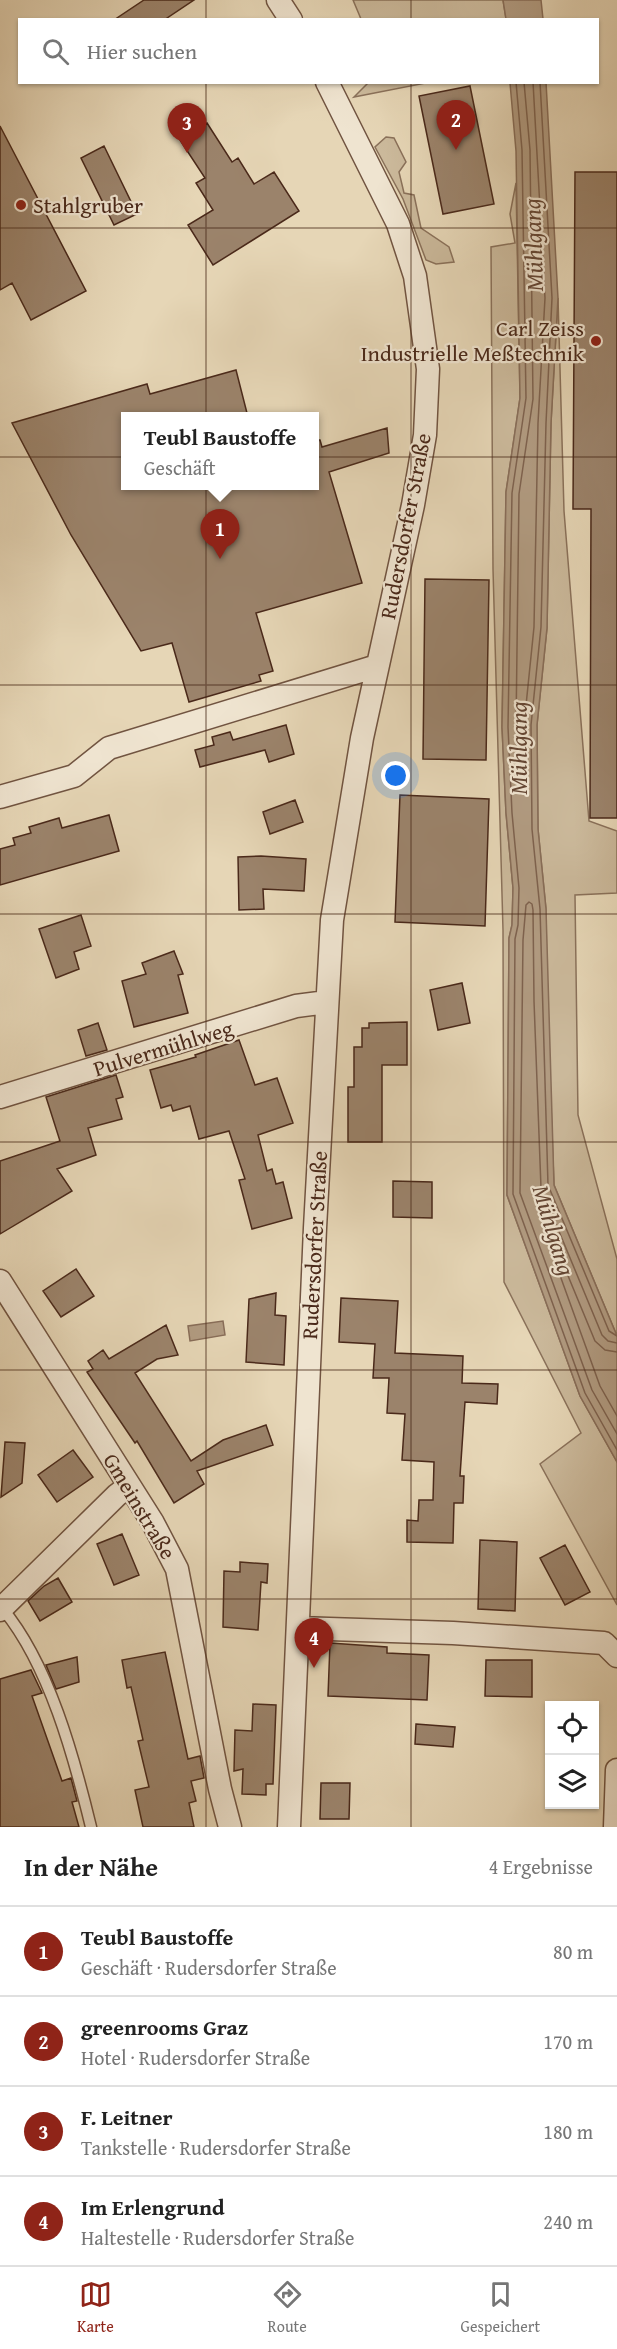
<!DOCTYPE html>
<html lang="de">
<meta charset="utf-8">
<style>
:root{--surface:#fff;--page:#f6f6f6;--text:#222;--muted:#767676;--line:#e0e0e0;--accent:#8f2418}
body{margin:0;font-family:"Gentium Book Plus",serif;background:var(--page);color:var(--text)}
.controls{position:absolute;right:18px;bottom:18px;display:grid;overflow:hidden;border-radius:0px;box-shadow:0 2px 4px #0004}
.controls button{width:54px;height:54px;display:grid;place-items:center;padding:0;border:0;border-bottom:2px solid var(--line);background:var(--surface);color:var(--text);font:30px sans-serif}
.you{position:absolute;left:396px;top:776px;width:21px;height:21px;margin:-15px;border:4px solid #fff;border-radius:50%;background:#1a73e8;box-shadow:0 0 0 9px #1a73e833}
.badge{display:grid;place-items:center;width:39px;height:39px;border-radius:50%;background:var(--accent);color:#fff;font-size:20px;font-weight:700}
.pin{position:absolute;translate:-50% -50px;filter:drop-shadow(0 2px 3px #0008)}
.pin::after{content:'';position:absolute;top:32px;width:21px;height:18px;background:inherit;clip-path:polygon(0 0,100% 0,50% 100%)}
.popup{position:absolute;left:121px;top:412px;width:198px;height:78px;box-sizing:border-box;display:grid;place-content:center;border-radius:0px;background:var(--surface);filter:drop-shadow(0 2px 4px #0005);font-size:20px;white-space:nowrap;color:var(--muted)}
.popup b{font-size:22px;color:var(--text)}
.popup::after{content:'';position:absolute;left:50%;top:100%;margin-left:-12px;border:12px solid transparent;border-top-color:var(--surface)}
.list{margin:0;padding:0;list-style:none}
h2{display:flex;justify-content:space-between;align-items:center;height:78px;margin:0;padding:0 24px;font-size:26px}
h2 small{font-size:20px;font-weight:400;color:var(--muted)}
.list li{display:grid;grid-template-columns:39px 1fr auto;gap:18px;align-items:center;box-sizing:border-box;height:90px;padding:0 24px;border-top:2px solid var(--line)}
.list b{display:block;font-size:22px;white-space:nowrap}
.list p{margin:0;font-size:20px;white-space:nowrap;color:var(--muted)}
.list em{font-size:20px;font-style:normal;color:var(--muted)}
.icon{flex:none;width:33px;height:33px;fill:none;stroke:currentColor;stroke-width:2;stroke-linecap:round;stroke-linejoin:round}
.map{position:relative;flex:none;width:617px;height:1827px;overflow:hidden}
.search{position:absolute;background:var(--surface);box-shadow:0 2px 4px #0004;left:18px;right:18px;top:18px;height:66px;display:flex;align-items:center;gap:15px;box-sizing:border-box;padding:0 21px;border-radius:0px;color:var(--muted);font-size:22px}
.sheet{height:438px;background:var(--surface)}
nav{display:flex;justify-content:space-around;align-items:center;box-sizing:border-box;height:84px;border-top:2px solid var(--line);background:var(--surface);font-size:16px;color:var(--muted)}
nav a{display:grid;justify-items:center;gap:3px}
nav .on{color:var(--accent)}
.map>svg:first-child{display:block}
.green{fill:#cbb99b;stroke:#8a715a;stroke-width:1.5}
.water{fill:#b19b81;stroke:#886d58;stroke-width:1.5}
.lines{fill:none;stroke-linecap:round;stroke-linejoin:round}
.shore{stroke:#7e624e;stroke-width:1.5}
.building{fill:#9b836b;stroke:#4a291a;stroke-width:1.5}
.lane-casing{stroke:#715441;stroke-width:13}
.street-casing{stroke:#715441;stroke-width:25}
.lane{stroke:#efe4d0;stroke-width:10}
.street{stroke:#efe4d0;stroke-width:22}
.grid{fill:none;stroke:#4a291a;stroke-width:1.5;stroke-opacity:0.55}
.poi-dot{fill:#8f2418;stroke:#efe4d0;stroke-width:2}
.labels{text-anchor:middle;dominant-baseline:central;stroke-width:4.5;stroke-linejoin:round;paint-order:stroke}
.poi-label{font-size:22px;fill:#4a291a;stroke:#efe4d0;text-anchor:start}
.street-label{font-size:22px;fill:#4a291a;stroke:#efe4d0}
.water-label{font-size:24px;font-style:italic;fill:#644634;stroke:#efe4d0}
</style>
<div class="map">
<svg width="617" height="1827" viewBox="0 0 617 1827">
<rect width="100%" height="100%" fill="#e6d6b6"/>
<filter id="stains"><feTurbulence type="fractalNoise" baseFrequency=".00333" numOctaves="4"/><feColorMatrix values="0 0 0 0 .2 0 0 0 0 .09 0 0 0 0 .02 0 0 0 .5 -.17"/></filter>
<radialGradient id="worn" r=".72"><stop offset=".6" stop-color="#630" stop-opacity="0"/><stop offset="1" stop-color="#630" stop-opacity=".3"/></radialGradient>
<path class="green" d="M 353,0 L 503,0 L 506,19 L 361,19 Z
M 369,82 L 426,82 L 426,83 L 354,97 Z
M 386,137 L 394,138 L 406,162 L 399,172 L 404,193 L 414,195 L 421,228 L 449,247 L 454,262 L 436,264 L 426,260 L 403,199 L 375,147 Z
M 516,183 L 520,398 L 506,492 L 502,727 L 506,813 L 513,888 L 512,925 L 509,938 L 507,1195 L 580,1396 L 617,1462 L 617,1605 L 540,1464 L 581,1433 L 504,1282 L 503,930 L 493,569 L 491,247 L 515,243 L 510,214 Z
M 558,298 L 564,511 L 589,821 L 617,831 L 617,893 L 575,895 L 578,1115 L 617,1259 L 617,1336 L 554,1185 L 547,1000 L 546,909 L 538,829 L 537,725 L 547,628 L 551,423 Z"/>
<path class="water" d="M 503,0 L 541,0 L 543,19 L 506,19 Z
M 546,82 L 558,298 L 551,423 L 547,628 L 537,725 L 538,829 L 546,909 L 554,1185 L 617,1336 L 617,1462 L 580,1396 L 507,1195 L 509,938 L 512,925 L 513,888 L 506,813 L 502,727 L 506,492 L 520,398 L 516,151 L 510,83 Z
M 223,1321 L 225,1335 L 190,1341 L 188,1326 Z"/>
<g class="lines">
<path class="shore" d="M 516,82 L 522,150 L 526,398 L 512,493 L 508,727 L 512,813 L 519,888 L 518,925 L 515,939 L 513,1194 L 585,1393 L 617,1450
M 524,82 L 530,150 L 533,399 L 519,494 L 516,727 L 518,792 L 521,794 L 524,791 L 524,725 L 534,627 L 538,423 L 545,298 L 533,82
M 540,82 L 552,298 L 546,423 L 541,627 L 531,725 L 532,829 L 540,909 L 548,1185 L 609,1331 L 617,1336
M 617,1343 L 608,1341 L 602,1335 L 541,1188 L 534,1001 L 533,910 L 532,904 L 529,902 L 526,905 L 523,940 L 520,1193 L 592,1390 L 617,1434
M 617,1352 L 605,1350 L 595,1341 L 559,1254 L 554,1253 L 553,1256 L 600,1386 L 617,1416"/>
</g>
<path class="building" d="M 144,0 L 194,0 L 164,20 L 114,20 Z
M 470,86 L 494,204 L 443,214 L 419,96 Z
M 207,123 L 232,162 L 238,158 L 254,184 L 274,172 L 299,211 L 213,265 L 188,225 L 213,210 L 196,183 L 205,178 L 180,140 Z
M 0,126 L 86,291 L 31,320 L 12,283 L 0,290 Z
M 104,146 L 137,214 L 114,225 L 81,158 Z
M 575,172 L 617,172 L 617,818 L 590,818 L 591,509 L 573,509 Z
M 236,370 L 248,417 L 126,417 L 126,486 L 315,486 L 315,440 L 320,440 L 322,447 L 387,428 L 389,453 L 329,472 L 362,583 L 256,613 L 273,671 L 259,675 L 261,681 L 189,702 L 172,643 L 141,651 L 71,535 L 12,423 L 147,384 L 150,394 Z
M 425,579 L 489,580 L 486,760 L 423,759 Z
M 286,725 L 294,754 L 269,762 L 265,750 L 200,767 L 195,750 L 214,745 L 212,737 L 230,732 L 233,740 Z
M 400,795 L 489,799 L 485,926 L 395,922 Z
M 295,800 L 303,822 L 270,834 L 263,812 Z
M 109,815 L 119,851 L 0,885 L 0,849 L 15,845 L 13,838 L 31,833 L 29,827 L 59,818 L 62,828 Z
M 261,856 L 306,859 L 304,891 L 263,889 L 264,909 L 239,910 L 238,857 Z
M 81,915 L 91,946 L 74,952 L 79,969 L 56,978 L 39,929 Z
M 174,951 L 183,974 L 178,975 L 188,1013 L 134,1027 L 122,981 L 146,974 L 142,963 Z
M 462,983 L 470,1023 L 438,1030 L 430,990 Z
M 407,1022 L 407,1065 L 382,1065 L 382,1142 L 348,1142 L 348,1087 L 354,1087 L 354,1047 L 362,1047 L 362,1028 L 369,1028 L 369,1023 Z
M 98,1023 L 107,1050 L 86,1056 L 78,1030 Z
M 239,1040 L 255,1085 L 277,1078 L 293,1123 L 258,1135 L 267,1171 L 272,1169 L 276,1184 L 283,1182 L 292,1218 L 252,1229 L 239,1180 L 245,1179 L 229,1131 L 199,1139 L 190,1106 L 173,1111 L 171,1105 L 161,1108 L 150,1070 L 196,1057 L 195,1055 Z
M 116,1075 L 123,1097 L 116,1099 L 122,1119 L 88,1128 L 96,1155 L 57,1169 L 72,1191 L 0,1234 L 0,1161 L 60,1141 L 46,1097 Z
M 393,1181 L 432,1182 L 432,1218 L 393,1217 Z
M 76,1269 L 94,1296 L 61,1317 L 43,1291 Z
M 276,1293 L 275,1315 L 286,1316 L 284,1365 L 246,1362 L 249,1299 Z
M 341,1298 L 398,1301 L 395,1353 L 463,1356 L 462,1383 L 498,1384 L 497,1404 L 465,1402 L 460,1476 L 464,1476 L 463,1503 L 454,1503 L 453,1543 L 407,1542 L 407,1520 L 418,1521 L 419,1500 L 433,1500 L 434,1462 L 402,1460 L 405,1414 L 387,1413 L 389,1378 L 373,1378 L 375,1344 L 339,1342 Z
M 166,1325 L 178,1355 L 157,1359 L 135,1373 L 191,1461 L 223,1440 L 266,1425 L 273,1445 L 197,1471 L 204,1484 L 174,1503 L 137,1441 L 135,1443 L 87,1372 L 93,1369 L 88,1361 L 103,1350 L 109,1359 Z
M 5,1442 L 25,1443 L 22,1483 L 1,1497 Z
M 73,1450 L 93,1477 L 57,1502 L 38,1475 Z
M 122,1534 L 139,1575 L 114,1585 L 97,1544 Z
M 480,1540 L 517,1542 L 515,1611 L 478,1609 Z
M 565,1545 L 590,1592 L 565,1605 L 540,1558 Z
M 240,1562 L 268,1564 L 267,1583 L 261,1582 L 258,1630 L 223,1627 L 224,1571 L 240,1572 Z
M 58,1578 L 72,1602 L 40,1621 L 28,1601 L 44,1586 Z
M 330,1643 L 387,1647 L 387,1653 L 429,1655 L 427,1700 L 328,1696 Z
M 165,1652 L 188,1759 L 200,1756 L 204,1778 L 191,1781 L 196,1801 L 189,1803 L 194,1827 L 143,1827 L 135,1790 L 149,1787 L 138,1741 L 143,1740 L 131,1687 L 127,1688 L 122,1660 Z
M 77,1657 L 79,1682 L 56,1689 L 46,1665 Z
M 486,1660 L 532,1660 L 532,1697 L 485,1696 Z
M 31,1670 L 42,1693 L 32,1696 L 62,1781 L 71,1778 L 77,1801 L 72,1802 L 79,1827 L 0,1827 L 0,1679 Z
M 253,1704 L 276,1705 L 273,1784 L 266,1784 L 266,1795 L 242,1794 L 243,1769 L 234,1771 L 235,1730 L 252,1731 Z
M 416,1724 L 455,1727 L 453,1747 L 415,1744 Z
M 321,1783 L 350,1783 L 349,1819 L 320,1819 Z"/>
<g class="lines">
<defs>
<path id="lane" d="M 2,1608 C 49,1664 74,1757 91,1827"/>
<path id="street" d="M 278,0 L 291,20
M 0,797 L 74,776 L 109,748 L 377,666
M 0,1097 L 296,1006 L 327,1002
M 0,1281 L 153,1523 L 177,1569 L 220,1789 L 230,1827
M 0,1610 L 117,1495 L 129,1486
M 298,1628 L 453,1633 L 604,1643 L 617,1656
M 289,1827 L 315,1228 L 332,920 L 362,738 L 413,505 L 425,435 L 428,369 L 415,276 L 398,224 L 327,82
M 615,1827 L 617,1770"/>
</defs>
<use href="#lane" class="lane-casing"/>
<use href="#street" class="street-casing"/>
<use href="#lane" class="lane"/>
<use href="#street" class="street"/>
</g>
<path class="grid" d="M 206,0 L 206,20M 411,0 L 411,20M 206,82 L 206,1827M 411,82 L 411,1827M 0,228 L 617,228M 0,457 L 617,457M 0,685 L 617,685M 0,914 L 617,914M 0,1142 L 617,1142M 0,1370 L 617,1370M 0,1599 L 617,1599"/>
<g class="poi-dot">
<circle cx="21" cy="205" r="6"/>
<circle cx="596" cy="341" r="6"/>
</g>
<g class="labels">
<g class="poi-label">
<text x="33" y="205">Stahlgruber</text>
<text x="584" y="328" text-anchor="end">Carl Zeiss<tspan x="584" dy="25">Industrielle Meßtechnik</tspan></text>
</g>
<g class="street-label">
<text transform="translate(405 526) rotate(-79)">Rudersdorfer Straße</text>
<text transform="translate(163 1048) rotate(-17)">Pulvermühlweg</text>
<text transform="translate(314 1245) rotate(-87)">Rudersdorfer Straße</text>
<text transform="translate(140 1506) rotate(59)">Gmeinstraße</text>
</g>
<g class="water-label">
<text transform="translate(533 245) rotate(-92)">Mühlgang</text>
<text transform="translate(518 748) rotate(-90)">Mühlgang</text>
<text transform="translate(554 1230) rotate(73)">Mühlgang</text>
</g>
</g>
<rect width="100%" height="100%" filter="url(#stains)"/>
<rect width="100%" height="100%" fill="url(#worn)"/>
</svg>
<div class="controls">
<button><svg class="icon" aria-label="locate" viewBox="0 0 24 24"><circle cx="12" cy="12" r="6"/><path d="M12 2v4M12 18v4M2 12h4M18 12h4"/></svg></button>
<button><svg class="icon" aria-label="layers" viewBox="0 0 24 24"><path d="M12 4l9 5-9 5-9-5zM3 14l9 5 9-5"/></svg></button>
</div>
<div class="you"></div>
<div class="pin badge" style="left:220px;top:559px">1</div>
<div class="popup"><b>Teubl Baustoffe</b>Geschäft</div>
<div class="pin badge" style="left:456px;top:150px">2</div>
<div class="pin badge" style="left:187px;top:153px">3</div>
<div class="pin badge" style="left:314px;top:1668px">4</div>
<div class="search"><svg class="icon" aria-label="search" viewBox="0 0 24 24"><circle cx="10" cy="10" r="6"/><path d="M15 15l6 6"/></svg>Hier suchen</div>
</div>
<section class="sheet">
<h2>In der Nähe<small>4 Ergebnisse</small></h2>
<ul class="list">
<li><span class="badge">1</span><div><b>Teubl Baustoffe</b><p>Geschäft · Rudersdorfer Straße</p></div><em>80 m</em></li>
<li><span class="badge">2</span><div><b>greenrooms Graz</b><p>Hotel · Rudersdorfer Straße</p></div><em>170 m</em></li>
<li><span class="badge">3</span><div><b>F. Leitner</b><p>Tankstelle · Rudersdorfer Straße</p></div><em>180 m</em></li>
<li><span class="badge">4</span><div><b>Im Erlengrund</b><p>Haltestelle · Rudersdorfer Straße</p></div><em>240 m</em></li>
</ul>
</section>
<nav>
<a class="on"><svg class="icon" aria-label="map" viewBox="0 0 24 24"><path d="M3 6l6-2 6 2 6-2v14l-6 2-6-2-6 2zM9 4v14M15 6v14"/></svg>Karte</a>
<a><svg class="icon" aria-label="directions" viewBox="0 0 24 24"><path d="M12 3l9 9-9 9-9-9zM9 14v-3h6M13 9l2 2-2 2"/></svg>Route</a>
<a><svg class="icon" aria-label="saved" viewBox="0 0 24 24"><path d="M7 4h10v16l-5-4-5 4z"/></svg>Gespeichert</a>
</nav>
